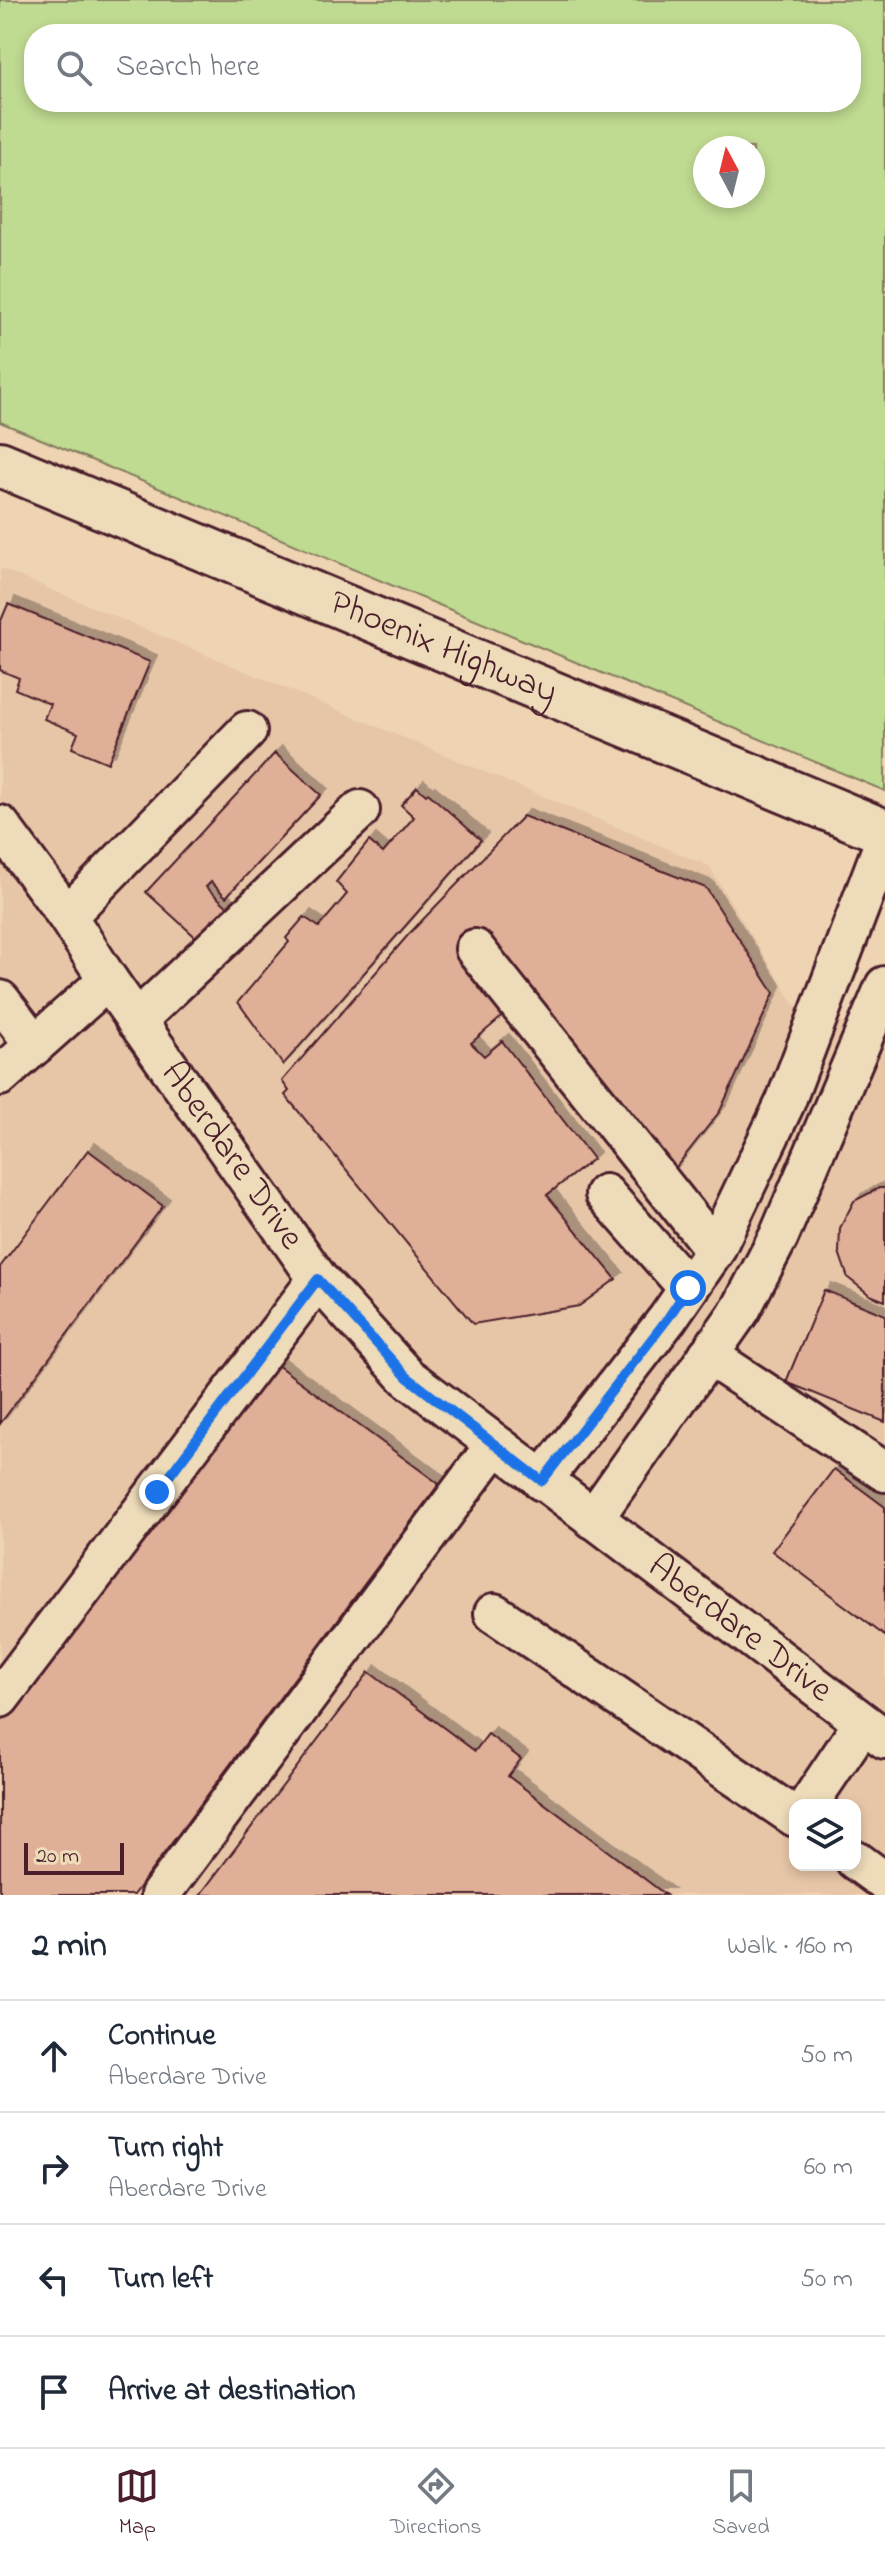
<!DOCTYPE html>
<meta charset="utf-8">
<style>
:root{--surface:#fff;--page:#f6f6f7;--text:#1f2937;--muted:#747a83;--line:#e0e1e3;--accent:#4a1f2b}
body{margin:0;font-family:"Indie Flower",sans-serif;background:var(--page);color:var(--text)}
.controls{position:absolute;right:24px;bottom:24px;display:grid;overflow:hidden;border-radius:16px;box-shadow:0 4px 12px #0003}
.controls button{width:72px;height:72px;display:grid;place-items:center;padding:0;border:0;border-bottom:2px solid var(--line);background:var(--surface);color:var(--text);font:40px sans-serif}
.compass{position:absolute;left:693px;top:136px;width:72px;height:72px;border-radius:50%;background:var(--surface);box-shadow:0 4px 12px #0003;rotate:353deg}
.scale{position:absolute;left:24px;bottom:20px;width:100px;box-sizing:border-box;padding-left:8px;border:4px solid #4a1f2b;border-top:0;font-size:22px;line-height:28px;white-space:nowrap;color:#4a1f2b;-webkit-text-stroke:6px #eddbb9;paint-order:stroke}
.stop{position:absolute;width:24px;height:24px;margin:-18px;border:6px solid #1a73e8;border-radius:50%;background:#fff}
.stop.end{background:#1a73e8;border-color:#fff;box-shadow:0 2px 8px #0008}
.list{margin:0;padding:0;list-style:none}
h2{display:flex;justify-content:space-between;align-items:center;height:104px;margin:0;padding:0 32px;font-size:34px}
h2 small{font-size:26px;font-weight:400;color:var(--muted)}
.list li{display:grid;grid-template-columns:52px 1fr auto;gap:24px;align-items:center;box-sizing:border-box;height:112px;padding:0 32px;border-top:2px solid var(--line)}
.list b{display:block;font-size:30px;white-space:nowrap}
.list p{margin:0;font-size:26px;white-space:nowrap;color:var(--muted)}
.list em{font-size:26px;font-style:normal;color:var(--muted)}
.icon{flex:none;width:44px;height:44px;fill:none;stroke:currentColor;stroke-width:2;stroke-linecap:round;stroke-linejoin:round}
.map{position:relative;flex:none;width:885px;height:1895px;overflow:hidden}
.search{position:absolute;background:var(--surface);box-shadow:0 4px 12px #0003;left:24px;right:24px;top:24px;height:88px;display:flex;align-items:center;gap:20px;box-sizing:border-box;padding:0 28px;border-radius:32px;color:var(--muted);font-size:30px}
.sheet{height:552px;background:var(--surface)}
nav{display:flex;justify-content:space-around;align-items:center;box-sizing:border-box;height:112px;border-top:2px solid var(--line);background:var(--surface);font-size:22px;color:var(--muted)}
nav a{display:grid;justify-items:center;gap:4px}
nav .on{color:var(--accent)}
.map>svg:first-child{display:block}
.built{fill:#e7c6a8;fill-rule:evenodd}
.green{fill:#bfda91;stroke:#847c5e;stroke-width:2;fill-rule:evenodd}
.building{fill:#e0af97;stroke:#4a1f2b;stroke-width:2;filter:url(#shadow)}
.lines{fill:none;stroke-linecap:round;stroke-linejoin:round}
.minor-casing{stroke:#4a1f2b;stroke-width:44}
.major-casing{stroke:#4a1f2b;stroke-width:50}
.minor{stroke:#eddbb9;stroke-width:38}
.major{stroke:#eddbb9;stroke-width:44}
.route{stroke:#1a73e8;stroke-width:10}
.labels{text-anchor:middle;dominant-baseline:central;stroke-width:8;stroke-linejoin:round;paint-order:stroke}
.street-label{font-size:36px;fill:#4a1f2b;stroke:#eddbb9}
</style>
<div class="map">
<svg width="885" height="1895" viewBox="0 0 885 1895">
<defs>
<filter id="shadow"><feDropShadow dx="7" dy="-7" stdDeviation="0" flood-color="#0004"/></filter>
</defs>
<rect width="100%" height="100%" fill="#efd4b3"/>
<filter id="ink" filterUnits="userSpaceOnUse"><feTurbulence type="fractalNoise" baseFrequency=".0125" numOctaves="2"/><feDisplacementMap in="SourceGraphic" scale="16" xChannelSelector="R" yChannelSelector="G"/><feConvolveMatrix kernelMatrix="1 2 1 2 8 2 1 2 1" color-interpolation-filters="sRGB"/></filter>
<g filter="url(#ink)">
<path class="built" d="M 0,568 L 709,866 L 794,1004 L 885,1039 L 885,1895 L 0,1895 ZM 795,1805 L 855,1805 L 855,1865 L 795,1865 Z"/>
<path class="green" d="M 0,0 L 885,0 L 885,791 L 0,422 ZM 34,34 L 851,34 L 851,102 L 34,102 ZM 753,148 L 753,196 L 705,196 L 705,148 Z"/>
<path class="building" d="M 8,604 L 150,662 L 108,763 L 72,748 L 78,733 L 44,719 L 50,704 L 15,689 L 19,678 L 0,670 L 0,623 Z
M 275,753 L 321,795 L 226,897 L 211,882 L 206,887 L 231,910 L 201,942 L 146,892 Z
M 417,787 L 426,795 L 428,793 L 481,840 L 283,1065 L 238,1002 L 289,942 L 286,938 L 304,917 L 319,927 L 347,894 L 336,882 L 369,841 L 383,853 L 414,817 L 401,805 Z
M 523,816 L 706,888 L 774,993 L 720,1111 L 669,1176 L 504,1015 L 471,1043 L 484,1056 L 502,1041 L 593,1159 L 547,1195 L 616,1279 L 579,1306 L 473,1324 L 285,1095 L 289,1091 L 282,1081 L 409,934 Z
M 88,1150 L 163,1206 L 0,1424 L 0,1267 Z
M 879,1188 L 885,1188 L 885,1301 L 870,1295 L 848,1278 L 839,1252 L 840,1228 L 854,1201 Z
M 824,1290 L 885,1315 L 885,1422 L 786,1382 Z
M 273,1362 L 439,1484 L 133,1895 L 0,1895 L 0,1716 Z
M 834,1469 L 885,1507 L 885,1636 L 772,1551 Z
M 369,1672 L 475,1751 L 488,1734 L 521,1759 L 508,1776 L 666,1895 L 200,1895 Z"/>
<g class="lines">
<defs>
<g id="minor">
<path id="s1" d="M 0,825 L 67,916 L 108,980 L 318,1279 L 407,1377 L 885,1739"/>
<path d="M 67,916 L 247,731"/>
<path d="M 475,949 L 715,1250"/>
<path d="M 0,1000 L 35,1045"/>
<path d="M 136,1021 L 360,810"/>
<path d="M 0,1076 L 108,980"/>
<path d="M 605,1194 L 688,1288"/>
<path d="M 708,1355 L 885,1472"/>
<path d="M 542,1481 L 668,1318 L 715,1250 L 785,1103 L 885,840"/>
<path d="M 593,1519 L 741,1309 L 779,1236 L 885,986"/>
<path d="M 494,1613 L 795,1817"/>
<path d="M 0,1698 L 318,1279"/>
<path d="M 808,1805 L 863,1723"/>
<path d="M 855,1860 L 885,1882"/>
<path d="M 160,1895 L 495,1445"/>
</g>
<g id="major">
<path id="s2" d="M 0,464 L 885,832"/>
</g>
</defs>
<use href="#minor" class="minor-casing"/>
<use href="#major" class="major-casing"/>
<use href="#minor" class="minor"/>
<use href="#major" class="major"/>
</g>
</g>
<g class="lines" filter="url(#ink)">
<path class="route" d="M 157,1492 L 318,1279 L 407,1377 L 542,1481 L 668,1318 L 688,1288"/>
</g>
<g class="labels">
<g class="street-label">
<text stroke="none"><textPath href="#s2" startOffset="480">Phoenix Highway</textPath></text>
<text stroke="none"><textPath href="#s1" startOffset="404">Aberdare Drive</textPath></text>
<text stroke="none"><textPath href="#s1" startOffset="1104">Aberdare Drive</textPath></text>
</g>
</g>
</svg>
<div class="controls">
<button><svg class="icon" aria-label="layers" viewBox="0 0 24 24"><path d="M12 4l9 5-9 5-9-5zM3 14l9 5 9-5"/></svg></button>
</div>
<svg class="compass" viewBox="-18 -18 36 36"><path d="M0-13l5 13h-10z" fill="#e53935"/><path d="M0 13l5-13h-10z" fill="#747a83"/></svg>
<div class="scale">20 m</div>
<div class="stop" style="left:688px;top:1288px"></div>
<div class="stop end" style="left:157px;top:1492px"></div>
<div class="search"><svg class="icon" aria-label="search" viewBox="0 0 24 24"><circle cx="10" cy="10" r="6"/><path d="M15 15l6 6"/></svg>Search here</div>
</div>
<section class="sheet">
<h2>2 min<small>Walk · 160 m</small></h2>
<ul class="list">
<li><svg class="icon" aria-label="ahead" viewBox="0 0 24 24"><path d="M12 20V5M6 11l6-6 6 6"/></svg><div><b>Continue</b><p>Aberdare Drive</p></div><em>50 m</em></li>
<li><svg class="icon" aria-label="right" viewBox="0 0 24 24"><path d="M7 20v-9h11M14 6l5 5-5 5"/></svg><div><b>Turn right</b><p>Aberdare Drive</p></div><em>60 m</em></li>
<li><svg class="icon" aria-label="left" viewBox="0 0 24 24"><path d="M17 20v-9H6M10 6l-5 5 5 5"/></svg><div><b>Turn left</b></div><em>50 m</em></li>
<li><svg class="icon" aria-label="arrive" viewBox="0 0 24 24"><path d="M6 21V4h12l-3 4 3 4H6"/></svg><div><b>Arrive at destination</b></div></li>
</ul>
</section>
<nav>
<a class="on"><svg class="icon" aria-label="map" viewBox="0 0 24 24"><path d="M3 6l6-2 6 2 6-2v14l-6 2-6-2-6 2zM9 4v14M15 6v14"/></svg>Map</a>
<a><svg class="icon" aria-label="directions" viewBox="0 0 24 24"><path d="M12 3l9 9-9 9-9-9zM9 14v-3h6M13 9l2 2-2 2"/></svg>Directions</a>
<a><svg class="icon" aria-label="saved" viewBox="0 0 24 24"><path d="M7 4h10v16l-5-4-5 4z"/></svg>Saved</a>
</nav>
